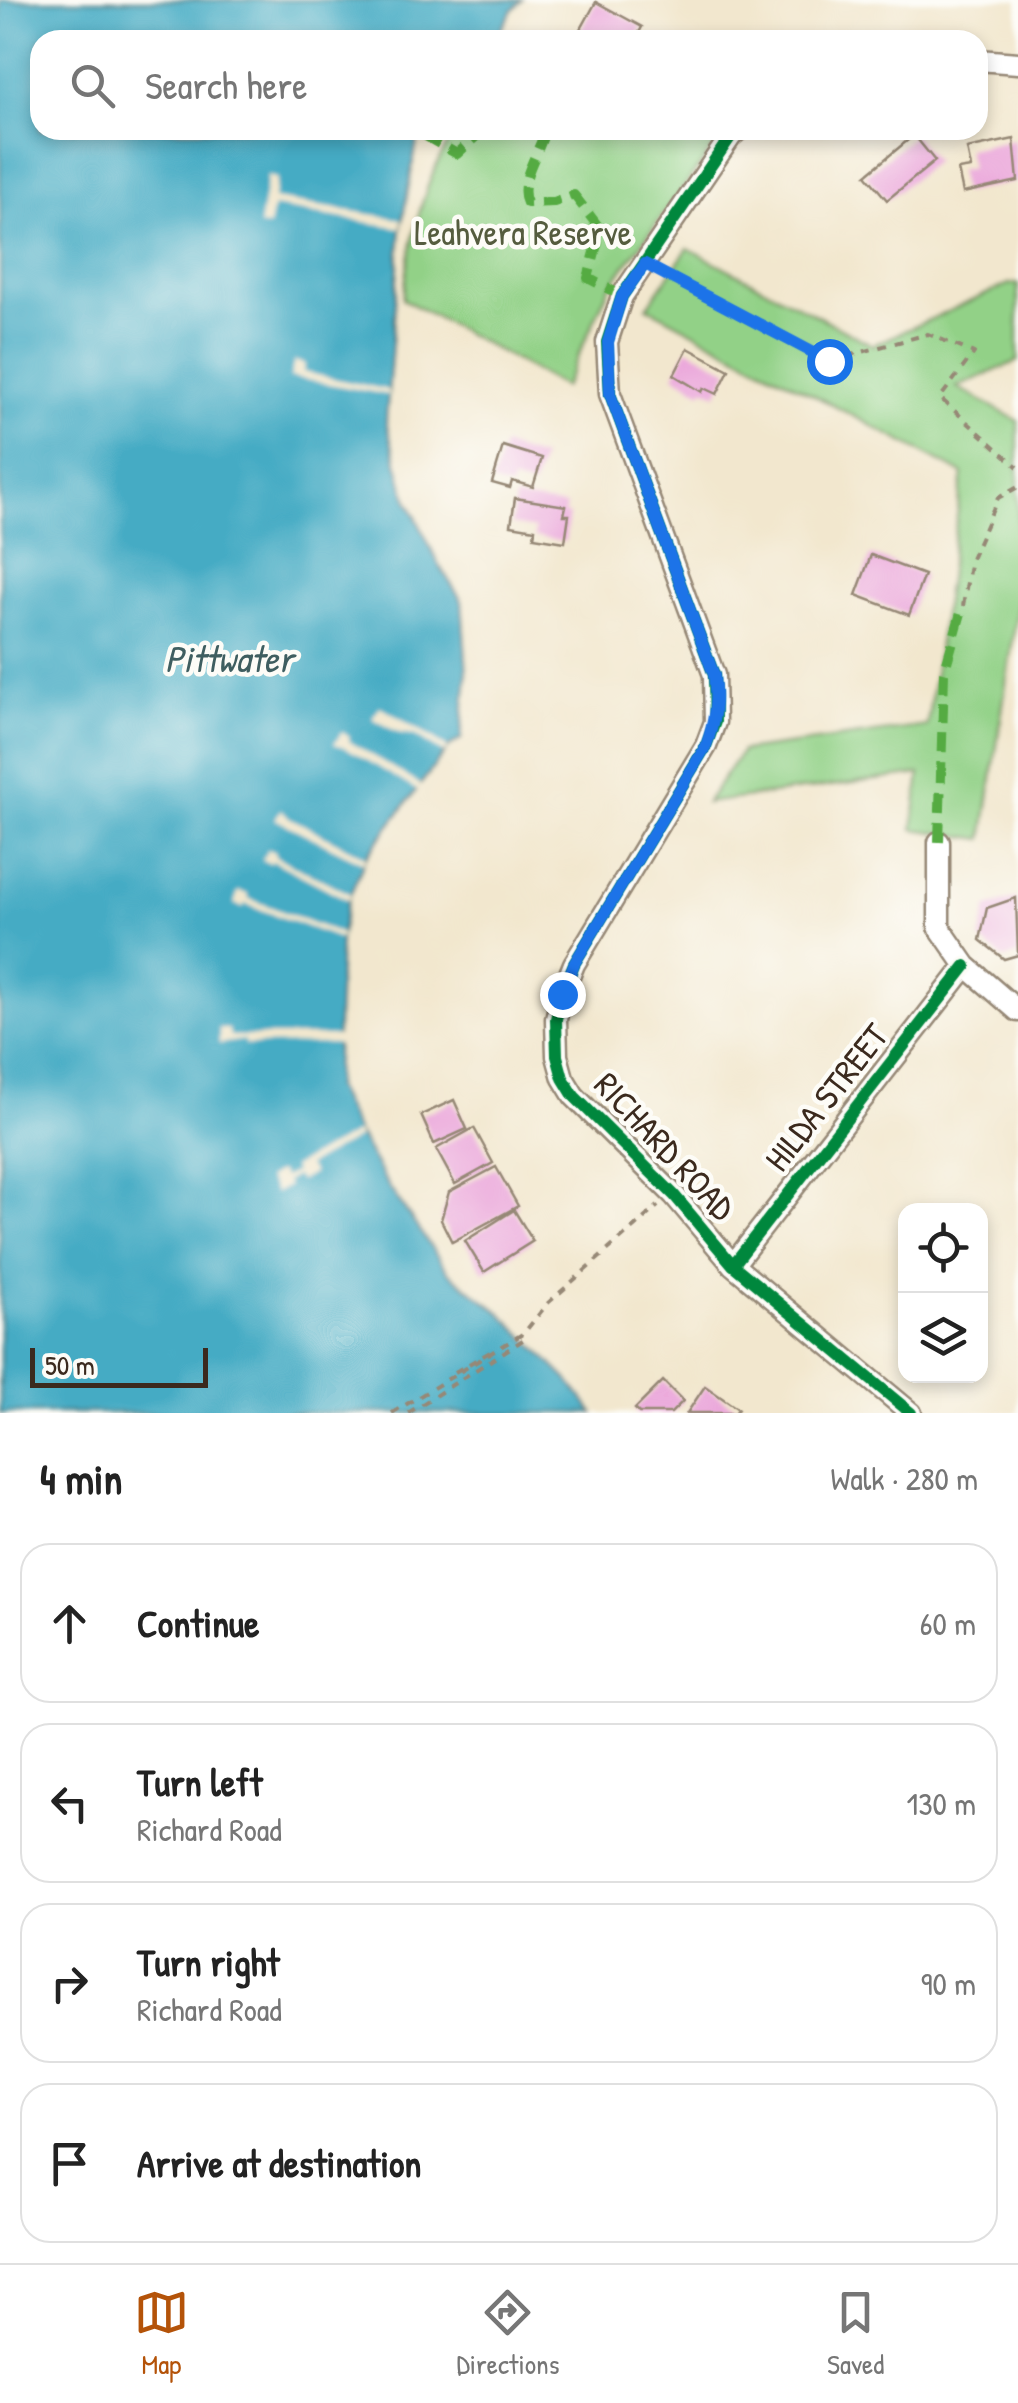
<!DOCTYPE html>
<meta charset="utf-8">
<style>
:root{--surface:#fff;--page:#f6f6f6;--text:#222;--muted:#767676;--line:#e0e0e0;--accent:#b45309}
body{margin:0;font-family:"Patrick Hand",sans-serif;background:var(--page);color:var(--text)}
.controls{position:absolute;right:30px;bottom:30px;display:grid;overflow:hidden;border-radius:20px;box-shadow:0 5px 15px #0003}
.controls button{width:90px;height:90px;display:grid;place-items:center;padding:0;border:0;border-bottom:2px solid var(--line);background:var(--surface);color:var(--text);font:50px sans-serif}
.scale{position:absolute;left:30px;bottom:25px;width:178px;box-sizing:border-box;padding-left:10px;border:5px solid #3b2a1e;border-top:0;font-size:28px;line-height:35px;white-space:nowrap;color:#3b2a1e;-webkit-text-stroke:8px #fdfcf7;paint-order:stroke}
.stop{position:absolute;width:30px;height:30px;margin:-22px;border:8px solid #1a73e8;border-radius:50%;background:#fff}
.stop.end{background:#1a73e8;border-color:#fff;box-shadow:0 2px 10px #0008}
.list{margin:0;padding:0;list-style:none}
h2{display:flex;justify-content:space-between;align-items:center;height:130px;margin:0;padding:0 40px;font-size:42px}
h2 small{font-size:32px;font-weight:400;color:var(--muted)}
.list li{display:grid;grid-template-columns:65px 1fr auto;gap:30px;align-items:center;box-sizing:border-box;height:160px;margin:0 20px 20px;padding:0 20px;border:2px solid var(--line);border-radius:30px}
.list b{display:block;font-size:38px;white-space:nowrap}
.list p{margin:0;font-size:32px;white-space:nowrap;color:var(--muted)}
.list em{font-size:32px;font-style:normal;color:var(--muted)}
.icon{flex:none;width:55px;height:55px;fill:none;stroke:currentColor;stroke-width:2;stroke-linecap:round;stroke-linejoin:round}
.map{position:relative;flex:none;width:1018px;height:1413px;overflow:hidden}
.search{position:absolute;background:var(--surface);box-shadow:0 5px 15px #0003;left:30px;right:30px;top:30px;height:110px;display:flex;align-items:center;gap:25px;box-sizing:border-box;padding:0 35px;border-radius:30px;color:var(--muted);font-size:38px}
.sheet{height:850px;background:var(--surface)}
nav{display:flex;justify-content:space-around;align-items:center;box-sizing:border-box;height:140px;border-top:2px solid var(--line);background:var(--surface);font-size:28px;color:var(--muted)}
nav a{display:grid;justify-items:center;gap:5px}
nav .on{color:var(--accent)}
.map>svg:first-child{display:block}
.green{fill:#92d187;stroke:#667e52;stroke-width:2.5}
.water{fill:#44abc4;stroke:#406a71;stroke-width:2.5}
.pier{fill:#f2e7ce}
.building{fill:#eba9db}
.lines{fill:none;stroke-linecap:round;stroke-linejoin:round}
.street-casing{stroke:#968876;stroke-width:25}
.path{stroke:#968876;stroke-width:4;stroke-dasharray:8 8;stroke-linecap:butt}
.street{stroke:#fff;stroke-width:20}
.quiet{stroke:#55ab43;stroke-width:10;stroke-dasharray:20 10;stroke-linecap:butt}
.cycleway-casing{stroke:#fdfcf7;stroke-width:19}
.cycleway{stroke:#00873e;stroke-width:12}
.route{stroke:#1a73e8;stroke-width:12}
.labels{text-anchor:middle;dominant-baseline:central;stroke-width:9;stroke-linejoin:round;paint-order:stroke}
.park-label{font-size:35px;fill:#555c3e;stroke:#fdfcf7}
.street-label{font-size:35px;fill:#3b2a1e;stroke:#fdfcf7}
.water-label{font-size:38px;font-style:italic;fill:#3f5e60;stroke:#fdfcf7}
</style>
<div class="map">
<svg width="1018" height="1413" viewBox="0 0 1018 1413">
<rect width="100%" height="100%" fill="#fdfcf7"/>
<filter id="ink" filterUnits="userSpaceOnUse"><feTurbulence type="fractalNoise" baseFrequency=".01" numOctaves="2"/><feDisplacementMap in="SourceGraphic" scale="20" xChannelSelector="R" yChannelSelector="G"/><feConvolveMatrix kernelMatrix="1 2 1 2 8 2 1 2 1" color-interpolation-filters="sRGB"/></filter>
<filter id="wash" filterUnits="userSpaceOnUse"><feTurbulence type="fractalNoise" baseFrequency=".0048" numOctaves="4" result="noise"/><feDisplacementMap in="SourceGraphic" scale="40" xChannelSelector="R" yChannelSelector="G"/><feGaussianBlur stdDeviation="2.25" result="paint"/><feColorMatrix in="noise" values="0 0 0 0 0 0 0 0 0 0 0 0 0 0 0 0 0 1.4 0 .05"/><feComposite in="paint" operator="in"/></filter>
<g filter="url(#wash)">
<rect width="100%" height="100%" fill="#f2e7ce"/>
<path class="green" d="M 457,130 L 707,130 L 721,137 L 609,288 L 564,387 L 403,299 C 410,242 423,177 457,130 Z
M 688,248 L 873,345 L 1009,284 L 1018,284 L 1018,361 L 957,387 L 1018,421 L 1018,604 L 983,839 L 913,829 L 920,774 L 706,803 L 742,751 L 927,726 L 963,474 L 647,307 Z"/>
<path class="water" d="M 0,0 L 522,0 L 512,10 L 496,40 L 40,40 L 40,130 L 424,130 L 417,142 L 401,228 L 386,422 L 407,498 L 439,565 L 462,601 L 467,675 L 461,739 L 448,748 L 366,857 L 348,900 L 340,939 L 335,1087 L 357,1132 L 389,1187 L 449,1273 L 501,1313 L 569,1381 L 594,1413 L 0,1413 Z"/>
<path class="pier" d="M 267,176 L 277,178 L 274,199 L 402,219 L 401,228 L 273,207 L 269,227 L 259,226 Z
M 294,361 L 305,364 L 303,372 L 388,390 L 388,395 L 290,377 Z
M 380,706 L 448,748 L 444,754 L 414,735 L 398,733 L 372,718 Z
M 342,732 L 350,737 L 349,741 L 421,785 L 418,791 L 345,747 L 334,744 Z
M 281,809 L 289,817 L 366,857 L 363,863 L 275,819 Z
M 268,849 L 276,852 L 275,856 L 351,894 L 348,900 L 273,861 L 270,864 L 262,860 Z
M 238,891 L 248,894 L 248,898 L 342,934 L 340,939 L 245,904 L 243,908 L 234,904 Z
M 219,1029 L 229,1029 L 230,1036 L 338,1036 L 338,1044 L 245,1045 L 244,1040 L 219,1044 Z
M 357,1132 L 359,1137 L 308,1165 L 313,1174 L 299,1181 L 296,1176 L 286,1181 L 288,1186 L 275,1193 L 267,1178 L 279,1171 L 283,1177 L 294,1172 L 292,1167 Z"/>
<g id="blocks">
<path class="building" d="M 596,2 L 642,27 L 635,40 L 575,40 Z
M 914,135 L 935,161 L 887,200 L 866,175 Z
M 1014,139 L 1018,181 L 963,193 L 958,170 L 971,168 L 967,149 Z
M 688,348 L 729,370 L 717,394 L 704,388 L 702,392 L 674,375 Z
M 503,446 L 542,458 L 533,487 L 512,481 L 510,488 L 492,483 Z
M 515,498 L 566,506 L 564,515 L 569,515 L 565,542 L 534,537 L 535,529 L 511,525 Z
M 871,555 L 924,575 L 909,615 L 856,595 Z
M 1016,898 L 1018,955 L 1004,959 L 980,940 L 987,908 Z
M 454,1100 L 467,1129 L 434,1144 L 421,1115 Z
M 474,1128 L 493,1163 L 455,1184 L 436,1149 Z
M 496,1167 L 518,1206 L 452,1242 L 441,1220 L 449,1192 Z
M 514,1210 L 533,1241 L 484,1272 L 465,1241 Z
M 663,1381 L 683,1401 L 671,1413 L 639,1413 L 635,1409 Z
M 705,1386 L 738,1409 L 735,1413 L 687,1413 Z"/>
</g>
</g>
<g filter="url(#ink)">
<use href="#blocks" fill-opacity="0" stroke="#968876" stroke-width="2.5"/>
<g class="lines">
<defs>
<path id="street" d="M 978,60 L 1018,63
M 738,130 L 731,136 L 622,296 L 607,342 L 610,394 L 714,675 L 715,722 L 706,746 L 574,964 L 562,994 L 556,1019 L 557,1056 L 563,1078 L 574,1096 L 674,1195 L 733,1265 L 911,1413
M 939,842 L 939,927 L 966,966 L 1018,1011
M 733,1265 L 966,966"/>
</defs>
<use href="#street" class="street-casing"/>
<path class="path" d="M 663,273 L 829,361 L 928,334 L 974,353 L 940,398 L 1018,467
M 963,606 L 971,559 L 998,498 L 1018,487
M 455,1372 L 490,1352
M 392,1413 L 524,1333 L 548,1303 L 658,1206
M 408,1413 L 526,1338 L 520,1335"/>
<use href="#street" class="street"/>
<path class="quiet" d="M 545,130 C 540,152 517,182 527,203 L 554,202 L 574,195 L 601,230 L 588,278 L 622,296
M 422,134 L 457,154 L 483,130
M 939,842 L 944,673 L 963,606"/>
<defs>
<path id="cycleway" d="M 738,130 L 731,136 L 622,296 L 607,342 L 610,394 L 714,675 L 715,722 L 706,746 L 574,964 L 562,994 L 556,1019 L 557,1056 L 563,1078 L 574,1096 L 674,1195 L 733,1265 L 911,1413
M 733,1265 L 966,966"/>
</defs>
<use href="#cycleway" class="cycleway-casing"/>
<use href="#cycleway" class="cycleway"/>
</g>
</g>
<g class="lines" filter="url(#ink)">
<path class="route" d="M 562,994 L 574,964 L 706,746 C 715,721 717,702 714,675 L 610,394 L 608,342 L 622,296 L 645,264 L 829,361"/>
</g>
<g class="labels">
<g class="park-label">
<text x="523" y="232">Leahvera Reserve</text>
</g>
<g class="street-label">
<text transform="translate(826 1097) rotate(-52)">HILDA STREET</text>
<text transform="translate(665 1146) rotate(47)">RICHARD ROAD</text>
</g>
<g class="water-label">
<text x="229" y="658">Pittwater</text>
</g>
</g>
</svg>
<div class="controls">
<button><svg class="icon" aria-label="locate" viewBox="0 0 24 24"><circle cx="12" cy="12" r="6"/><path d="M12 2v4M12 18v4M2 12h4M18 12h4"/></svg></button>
<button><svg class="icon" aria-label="layers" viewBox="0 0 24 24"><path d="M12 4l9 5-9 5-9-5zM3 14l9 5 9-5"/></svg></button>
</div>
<div class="scale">50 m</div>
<div class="stop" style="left:829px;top:361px"></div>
<div class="stop end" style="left:562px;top:994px"></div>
<div class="search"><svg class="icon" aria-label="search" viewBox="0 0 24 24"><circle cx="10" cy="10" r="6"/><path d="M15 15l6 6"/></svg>Search here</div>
</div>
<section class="sheet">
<h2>4 min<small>Walk · 280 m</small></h2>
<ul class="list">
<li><svg class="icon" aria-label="ahead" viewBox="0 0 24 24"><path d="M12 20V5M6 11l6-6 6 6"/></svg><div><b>Continue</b></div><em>60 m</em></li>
<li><svg class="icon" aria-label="left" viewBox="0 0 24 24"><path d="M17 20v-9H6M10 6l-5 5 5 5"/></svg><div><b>Turn left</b><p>Richard Road</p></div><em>130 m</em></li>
<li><svg class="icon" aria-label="right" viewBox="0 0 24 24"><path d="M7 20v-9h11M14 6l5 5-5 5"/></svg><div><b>Turn right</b><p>Richard Road</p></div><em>90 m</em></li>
<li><svg class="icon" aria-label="arrive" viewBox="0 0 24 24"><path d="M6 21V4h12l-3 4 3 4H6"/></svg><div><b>Arrive at destination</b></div></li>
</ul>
</section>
<nav>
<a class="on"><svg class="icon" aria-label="map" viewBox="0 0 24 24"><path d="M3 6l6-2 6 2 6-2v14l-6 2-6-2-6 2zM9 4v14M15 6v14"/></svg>Map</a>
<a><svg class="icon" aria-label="directions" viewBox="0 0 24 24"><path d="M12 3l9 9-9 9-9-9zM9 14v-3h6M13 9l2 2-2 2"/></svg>Directions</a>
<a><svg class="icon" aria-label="saved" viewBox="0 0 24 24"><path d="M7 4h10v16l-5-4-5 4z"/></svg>Saved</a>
</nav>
